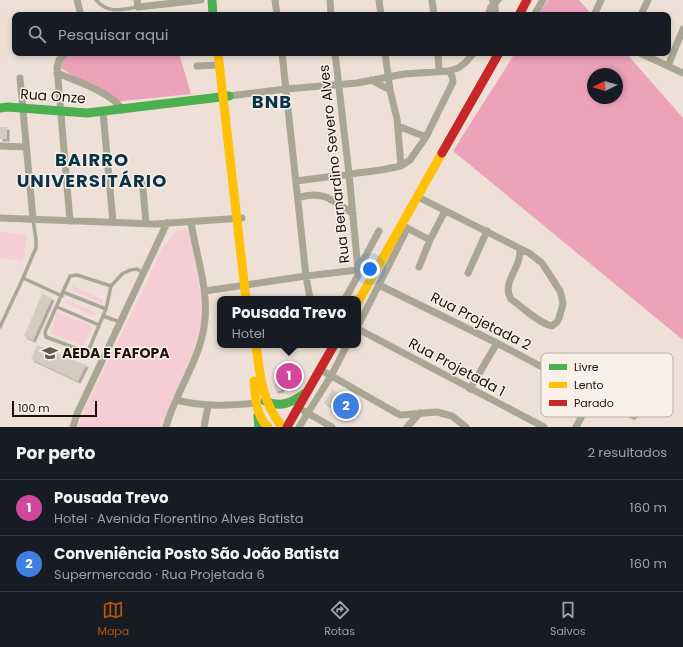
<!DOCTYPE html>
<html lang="pt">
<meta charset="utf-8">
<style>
:root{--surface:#171b24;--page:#242831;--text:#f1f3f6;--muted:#9ea1a6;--line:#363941;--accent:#b45309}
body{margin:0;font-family:Poppins,sans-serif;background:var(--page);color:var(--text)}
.compass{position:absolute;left:587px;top:68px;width:36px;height:36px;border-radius:50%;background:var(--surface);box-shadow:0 2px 6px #0003;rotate:265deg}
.scale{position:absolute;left:12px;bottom:10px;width:85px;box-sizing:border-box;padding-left:4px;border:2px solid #1f1106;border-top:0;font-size:11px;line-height:14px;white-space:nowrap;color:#1f1106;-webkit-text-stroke:3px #f8f0e9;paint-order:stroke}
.you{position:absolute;left:370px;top:269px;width:14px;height:14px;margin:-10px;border:3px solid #fff;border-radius:50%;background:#1a73e8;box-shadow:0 0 0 6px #1a73e833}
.badge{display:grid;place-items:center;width:26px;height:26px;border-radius:50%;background:var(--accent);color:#fff;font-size:13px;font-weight:700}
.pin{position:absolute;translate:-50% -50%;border:2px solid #fff;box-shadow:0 1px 4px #0006}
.popup{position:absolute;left:217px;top:296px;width:144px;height:52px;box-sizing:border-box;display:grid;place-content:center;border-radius:8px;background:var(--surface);filter:drop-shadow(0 1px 3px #0005);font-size:13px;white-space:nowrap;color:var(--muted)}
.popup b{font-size:15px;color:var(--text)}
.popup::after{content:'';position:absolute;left:50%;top:100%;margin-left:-8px;border:8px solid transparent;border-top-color:var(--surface)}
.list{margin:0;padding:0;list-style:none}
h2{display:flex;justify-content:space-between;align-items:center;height:52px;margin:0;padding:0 16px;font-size:17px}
h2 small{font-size:13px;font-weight:400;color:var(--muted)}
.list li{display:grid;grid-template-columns:26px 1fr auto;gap:12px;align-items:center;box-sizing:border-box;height:56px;padding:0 16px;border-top:1px solid var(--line)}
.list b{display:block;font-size:15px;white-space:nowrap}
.list p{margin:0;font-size:13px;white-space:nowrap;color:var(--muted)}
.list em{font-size:13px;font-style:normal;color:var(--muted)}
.icon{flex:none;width:22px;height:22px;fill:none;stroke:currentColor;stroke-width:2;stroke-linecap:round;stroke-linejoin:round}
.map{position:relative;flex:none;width:683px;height:427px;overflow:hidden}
.search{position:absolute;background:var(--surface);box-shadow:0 2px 6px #0003;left:12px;right:12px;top:12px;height:44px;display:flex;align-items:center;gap:10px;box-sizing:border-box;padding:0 14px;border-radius:8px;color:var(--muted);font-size:15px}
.sheet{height:164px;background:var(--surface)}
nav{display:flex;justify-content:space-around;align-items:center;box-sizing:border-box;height:56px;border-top:1px solid var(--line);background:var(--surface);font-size:11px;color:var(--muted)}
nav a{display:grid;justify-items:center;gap:2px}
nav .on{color:var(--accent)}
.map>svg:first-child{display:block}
.green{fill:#f6cdd4}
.forest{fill:#eca2b8;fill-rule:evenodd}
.building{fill:#d6cbbe;filter:url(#shadow)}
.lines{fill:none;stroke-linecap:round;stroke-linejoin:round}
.lane{stroke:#a9a693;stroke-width:3.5}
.street{stroke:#a9a693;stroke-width:7}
.fast{stroke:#4caf50;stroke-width:9}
.slow{stroke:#ffc107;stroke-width:9}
.jam{stroke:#c62828;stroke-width:9}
.labels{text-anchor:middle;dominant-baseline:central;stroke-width:3;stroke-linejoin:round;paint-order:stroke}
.street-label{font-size:14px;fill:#1f1106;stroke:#f8f0e9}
.poi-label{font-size:14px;font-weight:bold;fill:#1f1106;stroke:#f8f0e9;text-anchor:start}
.district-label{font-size:18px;font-weight:bold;letter-spacing:1px;fill:#093349;stroke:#f8f0e9}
.key{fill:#f8f0e9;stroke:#b7ada5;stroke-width:1}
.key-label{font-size:11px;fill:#1f1106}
</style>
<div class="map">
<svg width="683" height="427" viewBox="0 0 683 427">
<defs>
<filter id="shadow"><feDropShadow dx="2.5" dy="2.5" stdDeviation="0" flood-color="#0004"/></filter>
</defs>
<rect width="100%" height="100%" fill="#eee0d6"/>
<path class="green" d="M 189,229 L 201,295 L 201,327 L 190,361 L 172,399 L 162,427 L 78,427 L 82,415 L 142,292 L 162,248 L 177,230 Z
M 0,232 L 27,235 L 23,261 L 0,258 Z
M 72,286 L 104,300 L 102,304 L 71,289 Z
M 66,300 L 96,313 L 95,316 L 64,303 Z
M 57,312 L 92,326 L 83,346 L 50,333 Z"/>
<path class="forest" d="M 548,0 L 579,0 L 592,15 L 538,15 Z
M 105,13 L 165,13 L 165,15 L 103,15 Z
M 67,53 L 179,53 L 191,94 L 114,102 L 56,65 Z
M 515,53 L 626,53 L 683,118 L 683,340 L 453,151 ZM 593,74 L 617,74 L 617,98 L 593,98 Z"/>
<path class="building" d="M 0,127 L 7,127 L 7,139 L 0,139 Z
M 42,294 L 52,298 L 33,340 L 24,336 Z
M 37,345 L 86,365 L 78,381 L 31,359 Z
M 273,372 L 280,372 L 282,390 L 275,391 Z
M 332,389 L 346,397 L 339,411 L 324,403 Z"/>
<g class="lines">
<path class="lane" d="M 96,0 C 109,15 122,9 138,7
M 33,219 L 36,240 L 36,248 L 23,278 L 62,296
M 111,286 L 77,275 L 70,276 L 45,332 L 46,337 L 86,352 L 89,349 L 106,309 L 111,286 L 122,274 L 130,270 L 137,269 L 143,273
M 63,292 L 106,309
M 57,307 L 99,325
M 103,316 L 120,322
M 0,327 L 23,278"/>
<path class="street" d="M 77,0 L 81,15
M 137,0 L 138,7 L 201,0
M 275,0 L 277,15
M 330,0 L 331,15
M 379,0 L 381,15
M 432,0 L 434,15
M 493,1 L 495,3 L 495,15
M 488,15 L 491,7 L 498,0
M 534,15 L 543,0
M 594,15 L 601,0
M 641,15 L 648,0
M 66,53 L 59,60 L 57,67 L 70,221
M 282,53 L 306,276 L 310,299
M 335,53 L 349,174 L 358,270 L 360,272
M 385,53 L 390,90 L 397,119 L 401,166
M 438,53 L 439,71
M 640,53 L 683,73
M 197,66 L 219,65
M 668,66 L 683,29
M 57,73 C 74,80 115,94 122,110
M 20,78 L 33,219
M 371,80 L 390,90
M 229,96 L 286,89 L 357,83 L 404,74 L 449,71 L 458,68 L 465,63 L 474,53
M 103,112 L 113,222
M 398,126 L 426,137
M 0,146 L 26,147
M 142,178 L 146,223
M 296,181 L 381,170 L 401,166 L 410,160 L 426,137 L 453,82 L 452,76 L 449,71
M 418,197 L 529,253 L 542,263 L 560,291 L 562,298 L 563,304 L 559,318 L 557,322 L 552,326 C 540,324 522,307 511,299 C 503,287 514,274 518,262 C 520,258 520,254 520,249
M 298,198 C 322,189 334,201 353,214
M 0,218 L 155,224 L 242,218
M 407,228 L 430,240
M 419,267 L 430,240 L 445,211
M 468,273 L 487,231
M 379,285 L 497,343 L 634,416
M 205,291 L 306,276 L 358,270 L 379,231
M 345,299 L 360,272
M 358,326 L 404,235 L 407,228 L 402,225
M 358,329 L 544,427
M 321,370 L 400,415 L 437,412 L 452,416 L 466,427
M 470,389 L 497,343
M 176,400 C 205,407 228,406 257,403
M 304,411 L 332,427
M 73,427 L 77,414 L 167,223
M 166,427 C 169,417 172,408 177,398 C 187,375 200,353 204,327 C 210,292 196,256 191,222
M 204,427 L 208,406
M 299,427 L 331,376 L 347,345
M 407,427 L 420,413
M 576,427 L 603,376"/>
<path class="fast" d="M 212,0 L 213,15
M 0,108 L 8,107 L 87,113 L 229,96
M 265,401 C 280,408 292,403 305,393
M 258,416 L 259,427"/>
<path class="slow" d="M 218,53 L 246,299
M 358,302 L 442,153
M 256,345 C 260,377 262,401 282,427
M 254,381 C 256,398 255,415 268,427"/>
<path class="jam" d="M 519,15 L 527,0
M 442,153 L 499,53
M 287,427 L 334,345"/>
</g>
<defs>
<symbol id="university-bare" viewBox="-9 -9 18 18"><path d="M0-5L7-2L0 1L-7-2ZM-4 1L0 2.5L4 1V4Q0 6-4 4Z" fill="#67594f" stroke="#f8f0e9" stroke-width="2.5" paint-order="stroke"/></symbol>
</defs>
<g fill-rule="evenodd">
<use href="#university-bare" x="39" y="342" width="22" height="22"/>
</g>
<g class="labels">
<g class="street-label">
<text transform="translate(53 96) rotate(4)">Rua Onze</text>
<text transform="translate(334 164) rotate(-96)">Rua Bernardino Severo Alves</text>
<text transform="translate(481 321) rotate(27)">Rua Projetada 2</text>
<text transform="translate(457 367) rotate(28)">Rua Projetada 1</text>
</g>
<g class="poi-label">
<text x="62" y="353">AEDA E FAFOPA</text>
</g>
<g class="district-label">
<text x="272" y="101">BNB</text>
<text x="92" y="159">BAIRRO<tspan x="92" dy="21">UNIVERSITÁRIO</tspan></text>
</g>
</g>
<rect x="541" y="353" width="132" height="64" rx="6" class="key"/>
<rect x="549" y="364" width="18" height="6" fill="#4caf50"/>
<rect x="549" y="382" width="18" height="6" fill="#ffc107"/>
<rect x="549" y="400" width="18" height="6" fill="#c62828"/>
<g class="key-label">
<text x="574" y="371">Livre</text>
<text x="574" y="389">Lento</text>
<text x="574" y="407">Parado</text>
</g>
</svg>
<svg class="compass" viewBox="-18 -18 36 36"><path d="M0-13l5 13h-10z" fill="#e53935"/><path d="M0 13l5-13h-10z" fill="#9ea1a6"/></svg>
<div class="scale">100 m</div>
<div class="you"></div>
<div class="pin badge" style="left:289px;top:376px;background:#d1479c">1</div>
<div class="popup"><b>Pousada Trevo</b>Hotel</div>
<div class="pin badge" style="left:346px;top:406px;background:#3f7fe0">2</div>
<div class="search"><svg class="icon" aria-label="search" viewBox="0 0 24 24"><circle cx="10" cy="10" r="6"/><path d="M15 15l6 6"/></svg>Pesquisar aqui</div>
</div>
<section class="sheet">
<h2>Por perto<small>2 resultados</small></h2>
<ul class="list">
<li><span class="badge" style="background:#d1479c">1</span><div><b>Pousada Trevo</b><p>Hotel · Avenida Florentino Alves Batista</p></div><em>160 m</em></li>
<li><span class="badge" style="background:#3f7fe0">2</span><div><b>Conveniência Posto São João Batista</b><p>Supermercado · Rua Projetada 6</p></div><em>160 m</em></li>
</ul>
</section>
<nav>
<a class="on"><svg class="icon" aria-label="map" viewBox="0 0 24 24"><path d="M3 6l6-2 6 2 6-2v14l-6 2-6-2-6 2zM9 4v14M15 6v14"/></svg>Mapa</a>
<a><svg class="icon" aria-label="directions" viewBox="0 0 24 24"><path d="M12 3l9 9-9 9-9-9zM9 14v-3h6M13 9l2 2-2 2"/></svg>Rotas</a>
<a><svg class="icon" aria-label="saved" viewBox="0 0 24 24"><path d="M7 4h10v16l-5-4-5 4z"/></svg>Salvos</a>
</nav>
